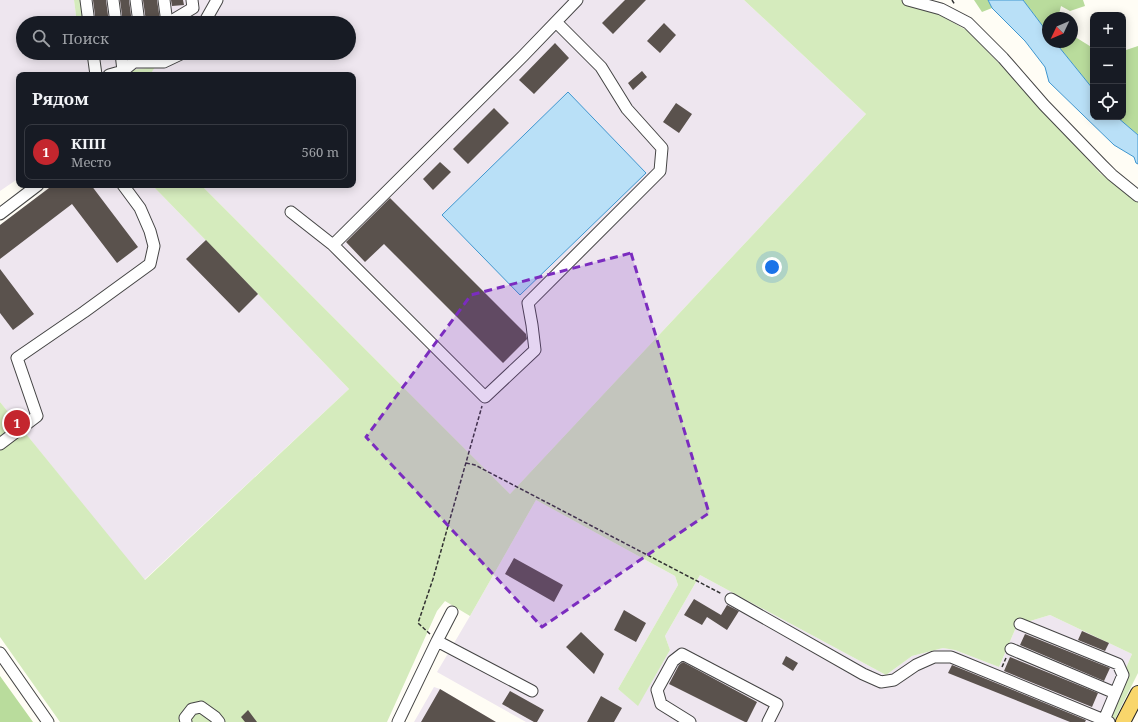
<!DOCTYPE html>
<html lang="ru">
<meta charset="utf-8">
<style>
:root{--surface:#171b24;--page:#242831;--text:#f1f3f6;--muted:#9ea1a6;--line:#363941;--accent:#c4262e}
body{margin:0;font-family:"Noto Serif",serif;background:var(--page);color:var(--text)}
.controls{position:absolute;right:12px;top:12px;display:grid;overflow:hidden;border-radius:8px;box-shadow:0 2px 10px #0003}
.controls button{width:36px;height:36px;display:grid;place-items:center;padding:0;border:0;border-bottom:1px solid var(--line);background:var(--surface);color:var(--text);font:20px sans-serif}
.compass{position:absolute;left:1042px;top:12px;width:36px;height:36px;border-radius:50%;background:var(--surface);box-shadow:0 2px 10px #0003;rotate:226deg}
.you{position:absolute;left:772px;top:267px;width:14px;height:14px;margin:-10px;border:3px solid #fff;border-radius:50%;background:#1a73e8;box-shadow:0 0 0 6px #1a73e833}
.badge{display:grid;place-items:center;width:26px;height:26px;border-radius:50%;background:var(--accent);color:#fff;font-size:13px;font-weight:700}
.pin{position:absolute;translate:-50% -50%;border:2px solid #fff;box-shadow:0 1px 4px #0006}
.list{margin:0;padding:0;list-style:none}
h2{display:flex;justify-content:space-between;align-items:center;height:52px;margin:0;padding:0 16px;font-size:17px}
h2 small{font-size:13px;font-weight:400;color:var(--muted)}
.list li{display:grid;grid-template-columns:26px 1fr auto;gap:12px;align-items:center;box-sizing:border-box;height:56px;margin:0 8px 8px;padding:0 8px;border:1px solid var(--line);border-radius:8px}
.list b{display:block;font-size:15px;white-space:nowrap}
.list p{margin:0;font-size:13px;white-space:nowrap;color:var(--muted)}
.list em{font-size:13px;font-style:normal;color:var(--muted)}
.icon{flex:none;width:22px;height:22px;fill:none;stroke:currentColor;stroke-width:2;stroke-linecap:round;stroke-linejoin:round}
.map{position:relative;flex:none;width:1138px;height:722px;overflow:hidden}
.search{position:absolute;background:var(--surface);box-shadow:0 2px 10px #0003;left:16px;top:16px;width:340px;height:44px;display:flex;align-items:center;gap:10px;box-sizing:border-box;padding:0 14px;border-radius:22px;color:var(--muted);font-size:15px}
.panel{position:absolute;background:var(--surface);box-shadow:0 2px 10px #0003;left:16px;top:72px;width:340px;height:116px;border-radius:8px}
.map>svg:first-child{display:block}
.industrial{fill:#eee6ef}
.green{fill:#d5ebbd}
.forest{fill:#b9dc9c}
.water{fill:#b9e0f7;stroke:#3f96cf}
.building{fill:#5a524d}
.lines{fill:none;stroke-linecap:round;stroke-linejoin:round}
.minor-casing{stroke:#444;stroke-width:13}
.major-casing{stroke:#222;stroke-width:16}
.path{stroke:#333;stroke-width:1.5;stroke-dasharray:4 2;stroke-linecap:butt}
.minor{stroke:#fff;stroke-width:11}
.major{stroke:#f9d66b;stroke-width:14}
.marked{fill:#7b2cbf;fill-opacity:0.2;stroke:#7b2cbf;stroke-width:3;stroke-dasharray:8 5;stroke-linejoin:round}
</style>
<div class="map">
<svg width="1138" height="722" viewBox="0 0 1138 722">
<rect width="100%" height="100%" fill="#fffdf5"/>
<path class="industrial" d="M 0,0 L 74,0 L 77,23 L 23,23 L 23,53 L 82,53 L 82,56 L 88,53 L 349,53 L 349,23 L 84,23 L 81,0 L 744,0 L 866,114 L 510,494 L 201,185 L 353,185 L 353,75 L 150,75 L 154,68 L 121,75 L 19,75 L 19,178 L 0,191 Z
M 53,185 L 152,185 L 258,294 L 349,389 L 144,580 L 0,402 L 0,225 Z
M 536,500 L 675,576 L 678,585 L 618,689 L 638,705 L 670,650 L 665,636 L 700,575 L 886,675 L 912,656 L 943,648 L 955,650 L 999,667 L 1017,625 L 1050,615 L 1132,654 L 1103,722 L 526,722 L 437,672 L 470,616 Z
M 434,687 L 440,689 L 496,722 L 414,722 Z"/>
<path class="green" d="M 74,0 L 81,0 L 84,23 L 77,23 Z
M 744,0 L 905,0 L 924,6 L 968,31 L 1016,81 L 1100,173 L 1138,202 L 1138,673 L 1114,721 L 1105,717 L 1132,654 L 1050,615 L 1017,625 L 999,667 L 955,650 L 943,648 L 912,656 L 886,675 L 700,575 L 665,636 L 670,650 L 638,706 L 618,689 L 678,585 L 675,576 L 536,500 L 470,616 L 445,601 L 437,611 L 387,722 L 60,722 L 0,637 L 0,402 L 145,580 L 349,389 L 258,294 L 152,185 L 201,185 L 510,494 L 866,114 Z
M 155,67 L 150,75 L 121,75 L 123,71 Z"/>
<path class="forest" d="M 974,0 L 988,0 L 992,8 L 982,12 Z
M 1023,0 L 1083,0 L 1085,6 L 1070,11 L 1061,6 L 1058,18 L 1048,18 L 1048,33 Z
M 1072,35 L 1093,48 L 1093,89 L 1055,42 L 1072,42 Z
M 1138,46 L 1138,135 L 1117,117 L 1123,117 L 1123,51 Z
M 0,676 L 33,722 L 0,722 Z"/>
<path class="water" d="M 988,0 L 1023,0 L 1048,33 L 1048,42 L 1055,42 L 1093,89 L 1093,117 L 1117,117 L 1138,135 L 1138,164 L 1136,163 L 1134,157 L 1114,145 L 1049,82 L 1045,67 L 1025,41 L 992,8 Z
M 568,92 L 646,173 L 520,295 L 442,215 Z"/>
<path class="building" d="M 93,0 L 106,0 L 109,23 L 96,23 Z
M 120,0 L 129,0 L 132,23 L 123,23 Z
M 143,0 L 157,0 L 160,20 L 146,21 Z
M 171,0 L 183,0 L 184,5 L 172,6 Z
M 625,0 L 646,0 L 613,34 L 602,23 Z
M 664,23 L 676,35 L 660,53 L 647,41 Z
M 555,43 L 569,58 L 534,94 L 519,80 Z
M 642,71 L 647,77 L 633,90 L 628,83 Z
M 676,103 L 692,114 L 679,133 L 663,122 Z
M 494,108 L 509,123 L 468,164 L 453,149 Z
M 440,162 L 451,172 L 433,190 L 423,179 Z
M 53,185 L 91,185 L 138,247 L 117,263 L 72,204 L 0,259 L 0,225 Z
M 390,198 L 526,334 L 527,339 L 503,363 L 384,244 L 365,262 L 346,242 Z
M 206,240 L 258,294 L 239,313 L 186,259 Z
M 0,269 L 34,314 L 13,330 L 0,313 Z
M 514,558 L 563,585 L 554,602 L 505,574 Z
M 694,599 L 721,615 L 727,605 L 739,611 L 727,630 L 707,617 L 702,625 L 684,615 Z
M 624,610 L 646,623 L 636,642 L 614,630 Z
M 1082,631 L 1109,643 L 1105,651 L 1078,640 Z
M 581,632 L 604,654 L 594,674 L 566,647 Z
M 1025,634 L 1110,668 L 1104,681 L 1020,645 Z
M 786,656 L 798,663 L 793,671 L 782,664 Z
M 1010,657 L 1098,693 L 1092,707 L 1004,671 Z
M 683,662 L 757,702 L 747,722 L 745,722 L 669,684 L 679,665 Z
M 952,665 L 1086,720 L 1085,722 L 1070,722 L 948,673 Z
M 440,689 L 496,722 L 421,722 Z
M 510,691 L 544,710 L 537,722 L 534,722 L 502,704 Z
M 601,696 L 622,708 L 614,722 L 587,722 Z
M 248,710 L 257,722 L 245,722 L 241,717 Z"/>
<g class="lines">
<defs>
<path id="minor" d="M 86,0 L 89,23
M 113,0 L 116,23
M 136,0 L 139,23
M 164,0 L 167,23
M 908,0 L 941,9 L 968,23 L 1003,58 L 1044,105 L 1102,165 L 1112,175 L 1138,196
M 168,23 L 193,8 L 192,0
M 204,23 L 217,0
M 93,53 L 96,75
M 121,53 L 123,71
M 109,75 L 123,71 L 134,62 L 164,62 L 183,53
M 291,212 L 333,245 L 485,397 L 535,350 L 532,325 L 528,303 L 660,171 L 662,148 L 627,109 L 601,67 L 556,22
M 0,214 L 38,185
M 333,245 L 523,56 L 577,0
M 0,444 L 37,416 L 17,358 L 84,312 L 150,264 L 154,246 L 150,231 L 140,208 L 123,185
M 731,599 L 863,674 L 881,682 L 894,680 L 916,665 L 934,657 L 951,657 L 1109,722
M 1020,624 L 1118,664 L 1123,675 L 1104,720
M 437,641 L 452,612
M 1011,649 L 1115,693
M 0,653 L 48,722
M 186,722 L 185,718 L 192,709 L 201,707 L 215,717 L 219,722
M 398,722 L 437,641 L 532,691
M 690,722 L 661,704 L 657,690 L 673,661 L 682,654 L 777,704 L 768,722"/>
<path id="major" d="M 1123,722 L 1138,693"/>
</defs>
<use href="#minor" class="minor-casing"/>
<use href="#major" class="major-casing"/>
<path class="path" d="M 952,0 L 955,5
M 466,463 L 475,465 L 722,594
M 430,634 L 418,623 L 433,579 L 482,406
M 1002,667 L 1006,658"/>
<use href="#minor" class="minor"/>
<use href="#major" class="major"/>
</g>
<path class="marked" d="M 631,253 L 709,513 L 542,627 L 366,437 L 471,295 Z"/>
</svg>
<div class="controls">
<button>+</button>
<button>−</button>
<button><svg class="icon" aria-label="locate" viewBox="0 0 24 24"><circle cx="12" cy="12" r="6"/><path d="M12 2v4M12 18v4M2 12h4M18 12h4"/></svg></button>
</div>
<svg class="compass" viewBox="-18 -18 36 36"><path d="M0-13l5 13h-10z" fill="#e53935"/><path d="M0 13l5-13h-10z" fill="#9ea1a6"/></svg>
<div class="you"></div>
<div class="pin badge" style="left:17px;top:423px">1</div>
<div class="search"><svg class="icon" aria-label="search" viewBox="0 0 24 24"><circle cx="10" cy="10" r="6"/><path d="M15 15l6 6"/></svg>Поиск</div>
<section class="panel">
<h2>Рядом<small></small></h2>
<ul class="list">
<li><span class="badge">1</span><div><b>КПП</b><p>Место</p></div><em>560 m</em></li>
</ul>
</section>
</div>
